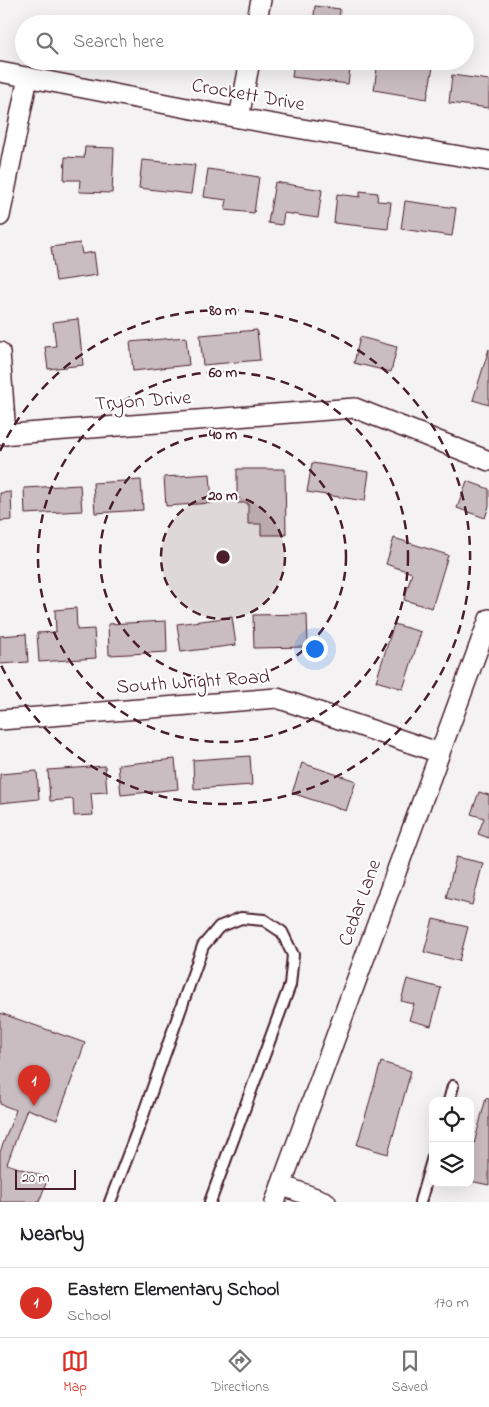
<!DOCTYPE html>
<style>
:root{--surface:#fff;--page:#f2f2f2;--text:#202124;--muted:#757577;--line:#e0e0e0;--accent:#d93025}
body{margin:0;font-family:"Indie Flower",sans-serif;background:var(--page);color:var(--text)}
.controls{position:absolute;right:15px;bottom:15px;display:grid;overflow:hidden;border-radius:10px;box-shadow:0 5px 20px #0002}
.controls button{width:45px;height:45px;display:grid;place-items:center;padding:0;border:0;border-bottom:1px solid var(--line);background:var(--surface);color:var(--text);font:25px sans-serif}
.scale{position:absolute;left:15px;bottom:12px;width:61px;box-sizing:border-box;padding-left:5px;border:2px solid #4a1f2b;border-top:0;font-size:14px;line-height:18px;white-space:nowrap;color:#4a1f2b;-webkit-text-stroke:4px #fff;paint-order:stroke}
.you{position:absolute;left:314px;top:648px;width:18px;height:18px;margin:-12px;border:4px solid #fff;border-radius:50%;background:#1a73e8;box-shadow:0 0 0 8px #1a73e833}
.badge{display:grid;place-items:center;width:32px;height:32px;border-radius:50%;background:var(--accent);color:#fff;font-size:16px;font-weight:700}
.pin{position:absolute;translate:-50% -41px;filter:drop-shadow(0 1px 2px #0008)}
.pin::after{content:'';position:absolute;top:26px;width:18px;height:15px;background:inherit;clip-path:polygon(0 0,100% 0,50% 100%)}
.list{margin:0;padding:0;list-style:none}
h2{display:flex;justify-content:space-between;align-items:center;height:65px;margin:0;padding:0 20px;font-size:21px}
h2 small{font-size:16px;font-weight:400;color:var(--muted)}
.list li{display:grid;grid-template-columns:32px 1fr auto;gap:15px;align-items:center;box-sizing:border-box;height:70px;padding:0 20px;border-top:1px solid var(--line)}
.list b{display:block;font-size:19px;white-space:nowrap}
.list p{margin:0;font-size:16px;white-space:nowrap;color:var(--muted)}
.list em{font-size:16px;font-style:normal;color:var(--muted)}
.icon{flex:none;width:28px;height:28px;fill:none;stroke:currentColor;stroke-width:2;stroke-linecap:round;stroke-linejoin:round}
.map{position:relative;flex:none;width:489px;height:1202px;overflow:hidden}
.search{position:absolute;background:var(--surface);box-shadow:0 5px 20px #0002;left:15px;right:15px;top:15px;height:55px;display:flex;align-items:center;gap:12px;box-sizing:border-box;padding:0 18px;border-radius:28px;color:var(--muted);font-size:19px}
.sheet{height:135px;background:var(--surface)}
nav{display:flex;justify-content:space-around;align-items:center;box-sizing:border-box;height:70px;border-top:1px solid var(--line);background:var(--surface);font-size:14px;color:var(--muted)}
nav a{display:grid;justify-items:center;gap:2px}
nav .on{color:var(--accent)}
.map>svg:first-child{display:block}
.building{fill:#cabdc1;stroke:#4a1f2b}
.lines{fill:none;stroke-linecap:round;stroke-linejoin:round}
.lane-casing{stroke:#4a1f2b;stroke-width:14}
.street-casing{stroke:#4a1f2b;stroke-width:22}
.lane{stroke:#fff;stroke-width:10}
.street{stroke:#fff;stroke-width:19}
.ring{fill:none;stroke:#4a1f2b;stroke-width:2.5;stroke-dasharray:9 6}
.labels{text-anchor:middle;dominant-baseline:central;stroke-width:4.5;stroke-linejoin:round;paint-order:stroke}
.street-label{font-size:20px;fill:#4a1f2b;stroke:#fff}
.centre{fill:#4a1f2b;stroke:#fff;stroke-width:2.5}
.ring-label{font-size:15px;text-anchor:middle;font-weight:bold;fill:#4a1f2b;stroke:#fff;stroke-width:4.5;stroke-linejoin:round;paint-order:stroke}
</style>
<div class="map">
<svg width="489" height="1202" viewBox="0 0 489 1202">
<rect width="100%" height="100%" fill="#f4f2f2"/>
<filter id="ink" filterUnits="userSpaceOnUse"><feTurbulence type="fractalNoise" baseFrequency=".02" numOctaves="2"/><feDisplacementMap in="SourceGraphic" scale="10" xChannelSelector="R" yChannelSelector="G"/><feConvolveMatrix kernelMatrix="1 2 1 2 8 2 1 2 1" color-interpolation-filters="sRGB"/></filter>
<g filter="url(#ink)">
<path class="building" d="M 315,6 L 340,9 L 339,24 L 313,24 Z
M 294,61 L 351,61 L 348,84 L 292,77 Z
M 378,61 L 398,61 L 433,67 L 427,99 L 374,90 Z
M 452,75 L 489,80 L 489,108 L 449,103 Z
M 85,147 L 114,148 L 112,193 L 79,192 L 80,180 L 64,180 L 65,157 L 84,158 Z
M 142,160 L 195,165 L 191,194 L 139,188 Z
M 208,169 L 259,177 L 254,213 L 225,210 L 227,200 L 204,197 Z
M 275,182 L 322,190 L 318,218 L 284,213 L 282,225 L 268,223 Z
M 360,191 L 378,193 L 377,201 L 391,202 L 388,229 L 334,223 L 337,194 L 360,197 Z
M 405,201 L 456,208 L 452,236 L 401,229 Z
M 80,243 L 82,254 L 94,252 L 97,275 L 56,281 L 51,247 Z
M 78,319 L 83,365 L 48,369 L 45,347 L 56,346 L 53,322 Z
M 257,330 L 260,360 L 203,365 L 200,335 Z
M 186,337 L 189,365 L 133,371 L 130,342 Z
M 360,337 L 397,347 L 391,372 L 354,363 Z
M 489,349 L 489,405 L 473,400 Z
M 312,463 L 369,472 L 365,501 L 307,492 Z
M 237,469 L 285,469 L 286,535 L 261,535 L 261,524 L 248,524 L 248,503 L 237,503 Z
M 210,474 L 212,503 L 166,506 L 164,477 Z
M 141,480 L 143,510 L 95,513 L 93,483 Z
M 467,481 L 489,489 L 489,506 L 485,518 L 457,508 Z
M 80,485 L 82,511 L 25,514 L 24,488 Z
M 11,492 L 12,520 L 0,521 L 0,493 Z
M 394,538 L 448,555 L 432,608 L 404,600 L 412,573 L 386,564 Z
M 76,608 L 77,630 L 94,629 L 96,658 L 39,662 L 37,633 L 56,632 L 55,610 Z
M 307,614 L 308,647 L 254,648 L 253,615 Z
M 232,617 L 236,645 L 181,652 L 177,624 Z
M 166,621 L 167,652 L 109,655 L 108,624 Z
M 394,624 L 421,632 L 403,689 L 376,681 Z
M 26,634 L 28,662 L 0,664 L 0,636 Z
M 250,756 L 252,785 L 194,789 L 193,760 Z
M 175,759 L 178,789 L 121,795 L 118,765 Z
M 302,763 L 356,781 L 346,811 L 292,793 Z
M 105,766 L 107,792 L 91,793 L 93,815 L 74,816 L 73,799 L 50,801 L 48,770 Z
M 37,771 L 39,799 L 0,803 L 0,774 Z
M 479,792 L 489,795 L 489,838 L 478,834 L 484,818 L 471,814 Z
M 456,857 L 483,863 L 472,905 L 446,898 Z
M 433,919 L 468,927 L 459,961 L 424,952 Z
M 407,979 L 441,988 L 431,1026 L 409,1020 L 414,1004 L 401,1001 Z
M 0,1013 L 85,1043 L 57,1120 L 27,1109 L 7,1164 L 48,1178 L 39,1202 L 0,1202 L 0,1152 L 16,1110 L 0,1104 Z
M 381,1062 L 411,1071 L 388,1154 L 357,1145 Z
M 486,1098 L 489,1099 L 489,1185 L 470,1181 L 470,1159 Z"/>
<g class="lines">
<defs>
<path id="lane" d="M 449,1101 L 453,1086
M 110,1202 L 141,1121 L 203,946 L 219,927 L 241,918 L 264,920 L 282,932 L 293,955 L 290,985 L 210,1202
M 420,1202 L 433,1157"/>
<path id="street" d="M 256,24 L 261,0
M 0,72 L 239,118 L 489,161
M 239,118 L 250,61
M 0,216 L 28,77
M 0,352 L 6,435
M 0,435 L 355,408 L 489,461
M 0,720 L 277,698 L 440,753
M 281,1185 L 326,1202
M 275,1202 L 489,619"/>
</defs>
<use href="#lane" class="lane-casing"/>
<use href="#street" class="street-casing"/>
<use href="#lane" class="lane"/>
<use href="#street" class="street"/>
</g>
</g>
<circle cx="223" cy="557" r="62" fill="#4a1f2b" fill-opacity=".12"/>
<g class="ring">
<circle cx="223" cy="557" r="62"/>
<circle cx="223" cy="557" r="123"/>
<circle cx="223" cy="557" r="185"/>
<path d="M0 451A247 247 0 1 1 0 663"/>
</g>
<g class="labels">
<g class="street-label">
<text transform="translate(248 96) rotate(10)">Crockett Drive</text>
<text transform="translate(143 402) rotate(-4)">Tryon Drive</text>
<text transform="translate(193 683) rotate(-4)">South Wright Road</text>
<text transform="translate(361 903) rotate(-70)">Cedar Lane</text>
</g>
</g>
<circle cx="223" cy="557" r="8" class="centre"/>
<g class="ring-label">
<text x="223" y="315">80 m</text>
<text x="223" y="377">60 m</text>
<text x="223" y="439">40 m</text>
<text x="223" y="500">20 m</text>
</g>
</svg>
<div class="controls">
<button><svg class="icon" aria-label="locate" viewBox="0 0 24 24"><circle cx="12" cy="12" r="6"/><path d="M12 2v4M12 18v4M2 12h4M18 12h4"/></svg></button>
<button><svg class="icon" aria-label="layers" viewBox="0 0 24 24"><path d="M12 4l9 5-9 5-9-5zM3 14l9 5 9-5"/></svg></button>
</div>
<div class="scale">20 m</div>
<div class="you"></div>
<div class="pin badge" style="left:34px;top:1106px">1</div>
<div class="search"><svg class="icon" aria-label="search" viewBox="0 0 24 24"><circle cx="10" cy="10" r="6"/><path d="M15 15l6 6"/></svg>Search here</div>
</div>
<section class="sheet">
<h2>Nearby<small></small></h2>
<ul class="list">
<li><span class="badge">1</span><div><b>Eastern Elementary School</b><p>School</p></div><em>170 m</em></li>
</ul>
</section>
<nav>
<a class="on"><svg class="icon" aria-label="map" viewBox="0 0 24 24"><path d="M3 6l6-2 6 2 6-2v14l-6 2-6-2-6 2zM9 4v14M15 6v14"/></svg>Map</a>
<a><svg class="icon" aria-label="directions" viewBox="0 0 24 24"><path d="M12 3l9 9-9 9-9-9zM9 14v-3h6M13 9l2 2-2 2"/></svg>Directions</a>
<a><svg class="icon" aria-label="saved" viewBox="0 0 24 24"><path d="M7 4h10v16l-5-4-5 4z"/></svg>Saved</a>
</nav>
